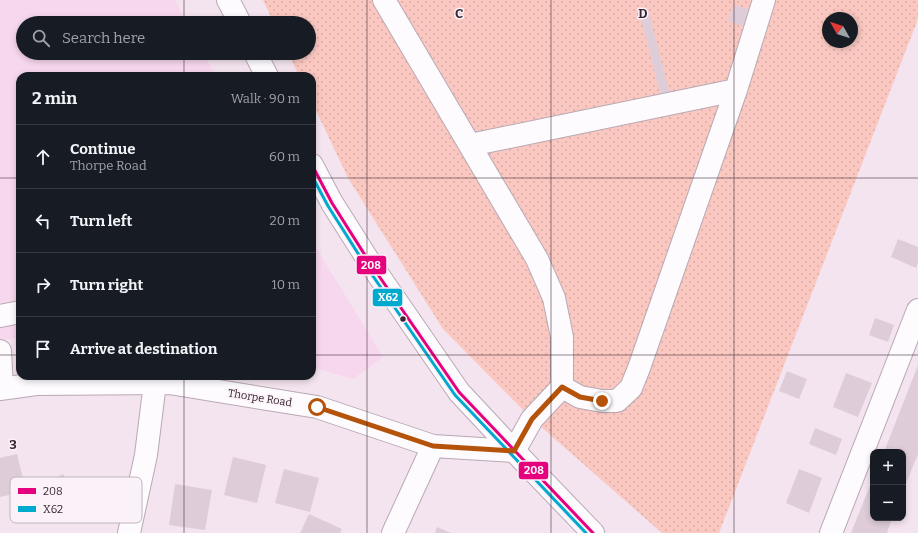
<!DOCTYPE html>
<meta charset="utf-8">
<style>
:root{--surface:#171b24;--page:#20242c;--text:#f1f3f6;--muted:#9ea1a6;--line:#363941}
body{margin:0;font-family:Bitter,serif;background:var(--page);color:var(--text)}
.controls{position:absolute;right:12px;bottom:12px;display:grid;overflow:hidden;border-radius:8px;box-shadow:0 2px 6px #0003}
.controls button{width:36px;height:36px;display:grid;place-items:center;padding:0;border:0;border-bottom:1px solid var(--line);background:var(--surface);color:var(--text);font:20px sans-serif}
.compass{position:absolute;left:822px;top:12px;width:36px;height:36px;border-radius:50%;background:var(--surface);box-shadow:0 2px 6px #0003;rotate:309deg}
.stop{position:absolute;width:12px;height:12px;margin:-9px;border:3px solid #b45309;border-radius:50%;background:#fff}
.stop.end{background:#b45309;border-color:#fff;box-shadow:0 1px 4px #0008}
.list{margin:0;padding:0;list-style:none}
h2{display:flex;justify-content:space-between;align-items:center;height:52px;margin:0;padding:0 16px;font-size:17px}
h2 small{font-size:13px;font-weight:400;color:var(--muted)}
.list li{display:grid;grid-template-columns:26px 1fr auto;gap:12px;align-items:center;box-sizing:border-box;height:64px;padding:0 16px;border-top:1px solid var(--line)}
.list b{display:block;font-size:15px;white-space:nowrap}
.list p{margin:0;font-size:13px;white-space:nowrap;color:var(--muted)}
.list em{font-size:13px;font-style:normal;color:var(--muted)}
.icon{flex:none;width:22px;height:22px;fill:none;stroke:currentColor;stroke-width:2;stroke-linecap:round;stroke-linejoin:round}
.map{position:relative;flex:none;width:918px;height:533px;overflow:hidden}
.search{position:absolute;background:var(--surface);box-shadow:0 2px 6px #0003;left:16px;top:16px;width:300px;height:44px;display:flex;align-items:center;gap:10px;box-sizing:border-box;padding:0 14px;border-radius:22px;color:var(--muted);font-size:15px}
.panel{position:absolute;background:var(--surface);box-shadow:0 2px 6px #0003;left:16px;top:72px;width:300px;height:308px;border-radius:12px}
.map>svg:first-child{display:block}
.built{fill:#f7d7ed}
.park{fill:url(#park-dots);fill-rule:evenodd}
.building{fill:#decdd9}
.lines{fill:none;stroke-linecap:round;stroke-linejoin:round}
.minor-casing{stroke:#b9a9b4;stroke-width:24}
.major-casing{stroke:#b9a9b4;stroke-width:24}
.minor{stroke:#fdfbfd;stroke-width:22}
.major{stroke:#fdfbfd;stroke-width:22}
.bus-1-casing{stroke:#fbf1f8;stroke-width:6}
.bus-2-casing{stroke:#fbf1f8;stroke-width:6}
.bus-1{stroke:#e5007d;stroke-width:3}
.bus-2{stroke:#00a9ce;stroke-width:3}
.route{stroke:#b45309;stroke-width:5}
.grid{fill:none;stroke:#382532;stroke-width:1;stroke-opacity:0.55}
.bus-dot{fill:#382532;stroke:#fbf1f8;stroke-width:1.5}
.labels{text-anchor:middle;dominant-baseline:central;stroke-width:3;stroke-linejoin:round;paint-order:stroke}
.street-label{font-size:11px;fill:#382532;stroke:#fbf1f8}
.key{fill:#fbf1f8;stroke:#c0b4bd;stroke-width:1}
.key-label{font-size:11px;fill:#382532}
.grid-label{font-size:13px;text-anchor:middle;font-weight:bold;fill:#382532;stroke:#fbf1f8;stroke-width:3;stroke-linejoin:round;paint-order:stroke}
.line-badge{stroke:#fbf1f8;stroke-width:1.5}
.badge-label{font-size:11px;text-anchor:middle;font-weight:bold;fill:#fff}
</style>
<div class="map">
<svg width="918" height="533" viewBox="0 0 918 533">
<defs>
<pattern id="park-dots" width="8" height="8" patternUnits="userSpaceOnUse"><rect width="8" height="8" fill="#fac8c1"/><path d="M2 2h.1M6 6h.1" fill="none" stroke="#d7aca6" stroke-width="1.8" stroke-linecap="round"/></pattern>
</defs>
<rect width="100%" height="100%" fill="#f4e4ef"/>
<path class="built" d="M 0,0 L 175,0 L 187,23 L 23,23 L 23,53 L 203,53 L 216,76 L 20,76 L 20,338 L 0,340 Z
M 312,241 L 383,357 L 353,379 L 312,367 Z"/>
<path class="park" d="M 263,0 L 918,0 L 918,19 L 719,533 L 662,533 L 532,419 L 443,329 L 348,178 L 312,102 L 312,76 L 299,76 L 288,53 L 309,53 L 309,23 L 274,23 ZM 828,18 L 852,18 L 852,42 L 828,42 Z"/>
<path class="building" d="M 734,5 L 751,10 L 746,27 L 728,21 Z
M 648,9 L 670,95 L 661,97 L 639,11 Z
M 898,239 L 918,247 L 918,263 L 916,268 L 891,257 Z
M 875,318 L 894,325 L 888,342 L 869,335 Z
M 918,365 L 918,454 L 903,491 L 903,452 L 884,452 Z
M 787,371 L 807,379 L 799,399 L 779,391 Z
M 846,373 L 872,383 L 858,417 L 833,407 Z
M 815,428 L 842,439 L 836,455 L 809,444 Z
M 17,454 L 26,491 L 0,497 L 0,458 Z
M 233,457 L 266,465 L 257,503 L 224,495 Z
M 284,469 L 319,478 L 310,512 L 275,503 Z
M 799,469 L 822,478 L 809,513 L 786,503 Z
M 63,474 L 82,504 L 49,524 L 30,494 Z
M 873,478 L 873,518 L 892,518 L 887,533 L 851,533 Z
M 175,484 L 212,490 L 205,530 L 169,525 Z
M 309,514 L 342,529 L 340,533 L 300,533 Z
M 437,527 L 451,533 L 435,533 Z"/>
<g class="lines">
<defs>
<path id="minor" d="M 384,0 L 537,259 L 554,298 L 562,337 L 562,387
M 470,145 L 736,90
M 0,316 L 20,312
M 0,351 L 2,388
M 0,389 L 36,384 L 169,383 L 317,407 L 433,446 L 514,451 L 532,419 L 562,387 L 580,397 L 602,401 L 617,401 L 631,388 L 639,368 L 736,90 L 764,0
M 129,533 L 146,455 L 155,383
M 393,533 L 433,446
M 831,533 L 918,310"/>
<path id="major" d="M 228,0 L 240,23
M 255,53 L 267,76
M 312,165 L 332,203 L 370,263 L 459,392 L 514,451 L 593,533"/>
</defs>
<use href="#minor" class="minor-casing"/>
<use href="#major" class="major-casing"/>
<use href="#minor" class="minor"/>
<use href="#major" class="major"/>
<defs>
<path id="bus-1" d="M 312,165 L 332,203 L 370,263 L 459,392 L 593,533"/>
<path id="bus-2" d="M 312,176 L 328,206 L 366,266 L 455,395 L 586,533"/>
</defs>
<use href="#bus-1" class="bus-1-casing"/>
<use href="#bus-2" class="bus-2-casing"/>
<use href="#bus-1" class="bus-1"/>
<use href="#bus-2" class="bus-2"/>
</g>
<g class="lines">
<path class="route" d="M 317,407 L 433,446 L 514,451 L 532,419 L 562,387 L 580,397 L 602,401"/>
</g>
<path class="grid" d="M 184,0 L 184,23M 367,0 L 367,533M 551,0 L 551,533M 734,0 L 734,533M 184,53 L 184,76M 0,178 L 20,178M 312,178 L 918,178M 0,355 L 20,355M 312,355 L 918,355M 184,376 L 184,533"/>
<circle class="bus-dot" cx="403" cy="319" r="3.5"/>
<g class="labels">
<g class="street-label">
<text transform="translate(260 398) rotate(9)">Thorpe Road</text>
</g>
</g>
<rect x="10" y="477" width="132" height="46" rx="6" class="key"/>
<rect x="18" y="488" width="18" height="6" fill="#e5007d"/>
<rect x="18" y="506" width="18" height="6" fill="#00a9ce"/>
<g class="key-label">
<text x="43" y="495">208</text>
<text x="43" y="513">X62</text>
</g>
<g class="grid-label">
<text x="459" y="18">C</text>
<text x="643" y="18">D</text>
<text x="13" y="449">3</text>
</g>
<g class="line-badge">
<rect x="356" y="255" width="31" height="20" rx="4" fill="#e5007d"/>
<rect x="372" y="288" width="31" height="19" rx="4" fill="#00a9ce"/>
<rect x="518" y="461" width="31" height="19" rx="4" fill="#e5007d"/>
</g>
<g class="badge-label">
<text x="371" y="269">208</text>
<text x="388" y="301">X62</text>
<text x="534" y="474">208</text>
</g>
</svg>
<div class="controls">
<button>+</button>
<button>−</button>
</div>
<svg class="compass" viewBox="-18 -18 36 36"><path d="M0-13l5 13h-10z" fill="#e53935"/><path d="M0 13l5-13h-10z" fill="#9ea1a6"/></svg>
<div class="stop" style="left:317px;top:407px"></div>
<div class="stop end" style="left:602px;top:401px"></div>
<div class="search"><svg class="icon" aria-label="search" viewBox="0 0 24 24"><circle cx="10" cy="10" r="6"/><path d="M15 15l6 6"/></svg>Search here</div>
<section class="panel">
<h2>2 min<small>Walk · 90 m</small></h2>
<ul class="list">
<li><svg class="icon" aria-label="ahead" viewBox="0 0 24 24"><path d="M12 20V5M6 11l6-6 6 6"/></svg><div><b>Continue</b><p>Thorpe Road</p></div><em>60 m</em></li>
<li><svg class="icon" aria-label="left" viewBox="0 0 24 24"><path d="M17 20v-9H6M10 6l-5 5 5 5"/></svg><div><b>Turn left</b></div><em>20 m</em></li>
<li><svg class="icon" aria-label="right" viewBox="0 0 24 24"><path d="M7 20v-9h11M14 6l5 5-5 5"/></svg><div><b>Turn right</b></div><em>10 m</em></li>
<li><svg class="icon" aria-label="arrive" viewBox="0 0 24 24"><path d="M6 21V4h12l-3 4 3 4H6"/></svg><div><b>Arrive at destination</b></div></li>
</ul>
</section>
</div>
